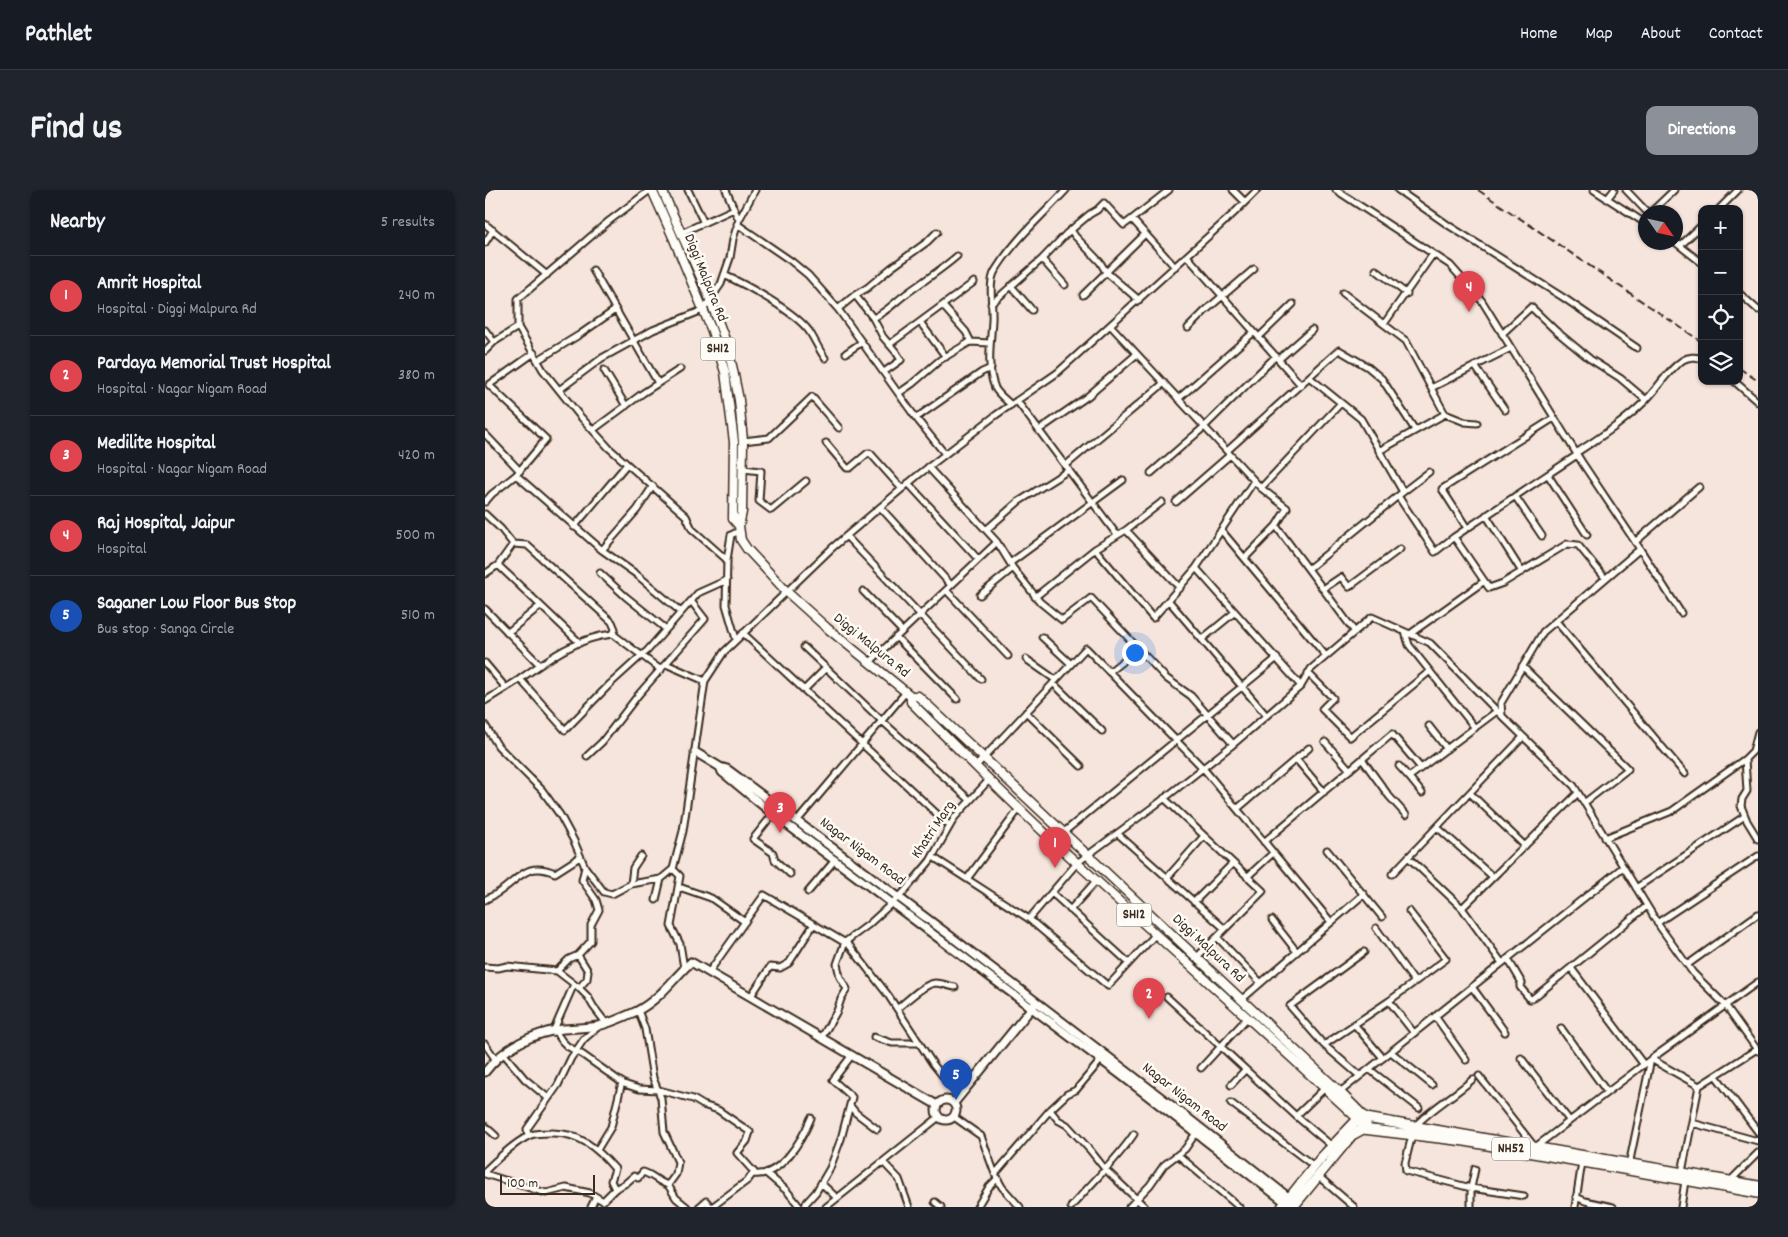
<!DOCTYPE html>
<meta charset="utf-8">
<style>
:root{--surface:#171b24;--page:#20242c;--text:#f1f3f6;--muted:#9ea1a6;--line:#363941;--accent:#8c9099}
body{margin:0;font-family:Dekko,sans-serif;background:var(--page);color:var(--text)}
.controls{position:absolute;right:15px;top:15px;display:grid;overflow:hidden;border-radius:10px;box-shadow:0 1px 4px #0004}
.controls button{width:45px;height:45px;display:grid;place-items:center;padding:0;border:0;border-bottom:1px solid var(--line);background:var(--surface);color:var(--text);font:25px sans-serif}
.compass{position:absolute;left:1153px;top:15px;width:45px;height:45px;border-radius:50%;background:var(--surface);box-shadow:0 1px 4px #0004;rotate:124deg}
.scale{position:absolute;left:15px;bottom:12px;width:95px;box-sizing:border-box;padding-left:5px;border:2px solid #3b2a1e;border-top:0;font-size:14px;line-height:18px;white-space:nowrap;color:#3b2a1e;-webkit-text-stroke:4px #fdfcf7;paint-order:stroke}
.you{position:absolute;left:649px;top:462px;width:18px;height:18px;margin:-12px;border:4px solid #fff;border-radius:50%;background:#1a73e8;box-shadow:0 0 0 8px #1a73e833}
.badge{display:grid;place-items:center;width:32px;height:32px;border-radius:50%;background:var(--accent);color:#fff;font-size:16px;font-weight:700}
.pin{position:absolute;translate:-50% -41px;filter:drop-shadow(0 1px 2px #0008)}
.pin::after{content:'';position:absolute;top:26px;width:18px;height:15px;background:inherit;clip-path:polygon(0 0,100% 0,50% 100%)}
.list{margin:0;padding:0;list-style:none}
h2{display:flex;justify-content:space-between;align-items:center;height:65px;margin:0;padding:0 20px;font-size:21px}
h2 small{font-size:16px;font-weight:400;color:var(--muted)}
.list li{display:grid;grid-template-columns:32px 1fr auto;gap:15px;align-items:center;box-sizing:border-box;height:80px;padding:0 20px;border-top:1px solid var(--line)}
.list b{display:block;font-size:19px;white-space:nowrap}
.list p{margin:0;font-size:16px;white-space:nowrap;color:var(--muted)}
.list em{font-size:16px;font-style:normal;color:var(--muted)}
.icon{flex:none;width:28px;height:28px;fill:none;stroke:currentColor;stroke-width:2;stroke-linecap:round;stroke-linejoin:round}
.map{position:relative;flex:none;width:1273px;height:1017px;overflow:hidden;border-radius:10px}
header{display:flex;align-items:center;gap:30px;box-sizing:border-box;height:70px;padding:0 25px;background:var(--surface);border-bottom:1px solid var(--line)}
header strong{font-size:24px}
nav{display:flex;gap:28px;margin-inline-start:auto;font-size:18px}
.intro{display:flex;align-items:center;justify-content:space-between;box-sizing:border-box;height:120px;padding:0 30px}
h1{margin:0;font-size:35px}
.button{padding:12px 22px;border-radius:10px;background:var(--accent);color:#fff;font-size:18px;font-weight:700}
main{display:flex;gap:30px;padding:0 30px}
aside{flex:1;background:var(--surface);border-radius:10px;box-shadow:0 1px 4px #0004}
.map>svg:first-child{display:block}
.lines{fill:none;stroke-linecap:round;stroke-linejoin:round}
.street-casing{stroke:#3b2a1e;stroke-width:9}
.secondary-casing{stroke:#3b2a1e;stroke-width:11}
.primary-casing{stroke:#3b2a1e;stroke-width:11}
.highway-casing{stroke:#3b2a1e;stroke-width:12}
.street{stroke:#fdfcf7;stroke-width:5}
.secondary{stroke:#fdfcf7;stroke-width:7}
.primary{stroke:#fdfcf7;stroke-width:8}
.highway{stroke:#fdfcf7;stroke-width:9}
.rail{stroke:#3b2a1e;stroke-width:2;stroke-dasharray:8 4;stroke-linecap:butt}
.labels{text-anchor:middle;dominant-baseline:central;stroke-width:5;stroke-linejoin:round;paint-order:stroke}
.shield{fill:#fdfcf7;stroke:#75695f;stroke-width:1}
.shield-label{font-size:14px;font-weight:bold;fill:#3b2a1e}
.street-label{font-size:15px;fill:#3b2a1e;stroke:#fdfcf7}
</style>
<header>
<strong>Pathlet</strong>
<nav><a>Home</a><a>Map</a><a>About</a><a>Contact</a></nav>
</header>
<div class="intro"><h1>Find us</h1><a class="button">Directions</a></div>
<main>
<aside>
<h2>Nearby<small>5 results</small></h2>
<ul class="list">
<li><span class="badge" style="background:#e0444e">1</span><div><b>Amrit Hospital</b><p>Hospital · Diggi Malpura Rd</p></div><em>240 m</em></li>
<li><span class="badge" style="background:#e0444e">2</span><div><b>Pardaya Memorial Trust Hospital</b><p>Hospital · Nagar Nigam Road</p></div><em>380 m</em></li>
<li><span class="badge" style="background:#e0444e">3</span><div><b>Medilite Hospital</b><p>Hospital · Nagar Nigam Road</p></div><em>420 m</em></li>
<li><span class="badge" style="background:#e0444e">4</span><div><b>Raj Hospital, Jaipur</b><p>Hospital</p></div><em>500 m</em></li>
<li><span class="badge" style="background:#1a4fb4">5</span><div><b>Saganer Low Floor Bus Stop</b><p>Bus stop · Sanga Circle</p></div><em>510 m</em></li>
</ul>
</aside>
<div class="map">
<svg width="1273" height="1017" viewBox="0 0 1273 1017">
<rect width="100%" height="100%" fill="#f6e5dc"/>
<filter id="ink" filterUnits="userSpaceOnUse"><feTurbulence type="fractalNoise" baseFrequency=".02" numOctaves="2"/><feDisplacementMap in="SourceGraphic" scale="10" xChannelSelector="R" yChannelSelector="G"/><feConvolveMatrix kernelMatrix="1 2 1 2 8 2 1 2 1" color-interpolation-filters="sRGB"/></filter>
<g filter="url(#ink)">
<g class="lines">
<defs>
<path id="street" d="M 165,0 L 124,31 L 33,109 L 33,137 L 58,180 L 94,225 L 124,258 L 201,326 L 207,339 L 242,370
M 203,0 L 219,33
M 241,0 L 249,19
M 684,0 L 647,29 L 690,77
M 748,0 L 760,12
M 851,0 L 965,75 L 997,111 L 1098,274 L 1155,359 L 1058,442 L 1016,513 L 1017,526 L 1089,596 L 1175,737 L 1208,783 L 1241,816 L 1273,861
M 913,0 L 963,35 L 1079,108 L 1152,158
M 1109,0 L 1160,33
M 1141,0 L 1162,22
M 1122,9 L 1129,0
M 1234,19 L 1253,0
M 1166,22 L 1189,0
M 0,34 L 62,85
M 252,34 L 306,71 L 323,85 L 353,119 L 431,228 L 460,264
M 586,40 L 590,46 L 615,72 L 621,82 L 654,110
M 196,43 L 249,19 L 254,30
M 1190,52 L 1217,73
M 0,53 L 8,40
M 1196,55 L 1217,35
M 702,66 L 816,195
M 557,69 L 580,95
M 108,80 L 173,193
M 891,80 L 922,104
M 239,85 C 262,95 310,122 324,141 C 330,150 334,160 340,168
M 526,96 L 547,120
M 858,103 L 921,151 L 960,224 L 980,232 L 992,233
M 1254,103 L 1273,120
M 370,105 L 388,128 L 398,147 L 411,162 L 416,170 L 399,182
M 598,105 L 660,44
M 506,114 L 557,69 L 581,44 L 605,24 L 612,20 L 619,13 L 639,35 L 647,29
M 458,116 L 481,142 L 486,152
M 353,119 L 370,105 L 382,98 L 406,78 L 442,52 L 452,42
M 388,128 C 400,123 407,115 417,107 C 435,93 455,81 472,66
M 435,132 L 461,167
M 899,134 L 948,64
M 626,136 L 776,298 L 802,318 L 791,336 L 760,368
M 703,138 L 720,121 L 769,79
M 0,140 L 9,152
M 1017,144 L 1046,117 L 1071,141 L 1105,169 L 1135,188 L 1161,210
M 774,147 L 808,114
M 405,154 L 489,92
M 0,161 L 9,152 L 33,137
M 49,163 L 4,195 L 61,249 L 31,285 L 117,360 L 151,384 L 196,422
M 361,163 L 377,152
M 794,169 L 827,140
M 53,170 L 94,145 L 130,120
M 990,176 L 1020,220
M 119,180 L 141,216
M 824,187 L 854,160 L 883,177 L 897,189 L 930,240
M 1249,191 L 1273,212
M 946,198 L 1026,158
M 74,200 L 117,168 L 168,140 L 218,120 L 236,94 L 245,68 L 248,49 L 254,30 L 270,0
M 414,203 L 427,194 L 455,170 L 485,152 L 505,153
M 693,209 L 769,142
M 532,211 L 632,345
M 526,215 C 521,210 513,204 510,198 C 501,176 506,152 507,130 C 508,116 503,93 510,81 C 529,50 557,26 581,0
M 431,228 L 497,182 L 506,178
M 108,240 L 158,203 L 195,179
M 554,240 L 603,206 L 652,164
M 0,244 L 35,281
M 258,251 L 284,248 L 327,207 L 354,238
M 341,253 L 362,278 L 365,278 L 383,263 L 385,263 L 417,299
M 742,261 L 824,187 L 876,229 L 918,302 L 913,306 L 950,362 L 969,347 L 1092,265
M 894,261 L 960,224
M 1091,263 C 1114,248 1139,232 1159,212 C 1173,199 1182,180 1198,170 C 1203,167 1211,166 1217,169
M 580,276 L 679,193
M 443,277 L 512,352 L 528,378 L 555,412 L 577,430 L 606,408 L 681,488 L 706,506 L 748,554
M 258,279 L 276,281 L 274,311 L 286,320 L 321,291
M 666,283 L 719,237 L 791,166
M 1063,285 L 1102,345
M 423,293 L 493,369
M 776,298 L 856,213
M 918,302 L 944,282
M 1030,306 L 1057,346
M 0,312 L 7,304 L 31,285
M 691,312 L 745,265
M 395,317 L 466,395
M 0,324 L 16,339 L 28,354 L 13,375 L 0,384
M 1001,325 L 1037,382
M 791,336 L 870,442
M 89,337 L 142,274
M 982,338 L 957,299 L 1069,228
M 501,340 L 533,312 L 584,280
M 641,340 L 695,398
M 736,340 L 841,466
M 361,346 L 496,489
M 969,347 L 1004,398 L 1018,393 L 1082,354 L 1093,355 L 1120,388
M 1150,352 L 1214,297
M 28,354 L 42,355 L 127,432 L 130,439 L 128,444
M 610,359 L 668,428 L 711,378 L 769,291
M 1155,359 L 1196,423
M 117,360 L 152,320 L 168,296
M 525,373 L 638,290
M 13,375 L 95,453
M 711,378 L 816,496
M 823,379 L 913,306
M 115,383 L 140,406 L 181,439
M 838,399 L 856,387 L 864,397 L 915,359
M 461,400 L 523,466
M 378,401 L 417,441
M 495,405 L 528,378
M 550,407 L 610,359 L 641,340 L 677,312
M 684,411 L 781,525
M 0,419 L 55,475
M 1071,431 L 1200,584
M 920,442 L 924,455 L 990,538
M 22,443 L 55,416
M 258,443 L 465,636
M 925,444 L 998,392
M 411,447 L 472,509
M 557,447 L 586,474
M 251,449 L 241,415 L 242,370 L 246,345 L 254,341
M 717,449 L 750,422
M 319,457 L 396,530 L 485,610
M 541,469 L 571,490
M 385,472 L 512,352
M 0,473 L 21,498
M 181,474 L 220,491
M 1037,476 L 1143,579 L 1099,613
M 176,480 L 128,444 C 93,447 63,469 35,489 L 80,540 L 125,494 L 157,465 L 162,461 L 213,403 L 242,390
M 624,482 L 653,459
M 823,483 L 848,508 L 837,519 L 865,547 L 945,481
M 568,493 L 617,541
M 319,500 L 341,478
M 0,511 L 35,489
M 541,522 L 596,576
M 0,535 L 13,556 L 57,600 L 75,625 L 89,651 L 100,677 L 119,702 L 127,704 L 146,694 L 176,689
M 944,536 L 962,559
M 840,552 L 865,580
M 102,566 L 117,552 L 154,504 L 220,429 L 206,411
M 811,569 L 839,602
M 877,569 L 904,606 L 921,625
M 1260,569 L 1262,601 L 1257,609 L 1256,616 L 1262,631 L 1273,649
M 491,576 L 601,458 L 718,578 L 846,732
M 914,576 L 924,587
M 937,603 L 924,587 L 1012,521
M 985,603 L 1040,656
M 679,608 L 778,701 L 712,767
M 752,619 L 824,558
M 288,624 L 268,649 L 288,663 L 290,670 L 305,684
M 313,630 L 421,502
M 952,637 L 1008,687
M 579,642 L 792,468
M 633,644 L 740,739
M 1120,648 L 1187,621 L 1260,569 L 1268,561 L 1273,542
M 779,652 L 907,544 L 936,578
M 842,660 L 897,727
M 448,667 L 544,729 L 623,796 L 671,744
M 923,667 L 977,718 L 1017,773
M 907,684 L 1038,547
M 762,687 L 788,663
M 682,688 L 719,646
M 482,689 L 534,619
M 146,694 L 148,678 L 156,666
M 1151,698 L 1260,626
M 193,699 L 197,698 L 226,708 L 260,732
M 323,702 L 350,670
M 567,703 L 644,773
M 0,710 C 5,707 10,705 14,702 C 35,688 42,671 70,683 L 95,667
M 171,710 L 176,689 L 188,679
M 709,712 L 748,673
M 977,718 L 1093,603
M 585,720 L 611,691
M 544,729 L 592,673 L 676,611 L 746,556 L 816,496 L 826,479 L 887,427 L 945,453 L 1016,525
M 787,730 L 812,762
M 1172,733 L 1273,666
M 891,738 L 929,791
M 732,747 L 776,793
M 1023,769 L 1037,793 L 1035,795 L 1035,797 L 1045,809 L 1047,809 L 1162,716
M 1202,775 L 1273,724
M 0,777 L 13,778 L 22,776 L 72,781 L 89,794 L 68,842
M 199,778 L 195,754 L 186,736 L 195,686 L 188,679 L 198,641 L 220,491 L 239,462 L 347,358 L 432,286 L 511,225 L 572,183 L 748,24 L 772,0
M 1086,778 L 1159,875
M 72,781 L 84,769 L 93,765
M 224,782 L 279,705 L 364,755 L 403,805 L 448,874 L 474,906
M 92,796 L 103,807 L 108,816 L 121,833
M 987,797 L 1020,842
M 94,798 L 102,789 L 103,781 L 93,765 L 106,751 L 106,735 L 114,720 L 111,710 L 97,690 L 100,677
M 266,806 L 285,777 L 295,778 L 304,773 L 329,734
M 682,807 L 811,926 L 840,898
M 756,810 L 879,704
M 904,811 L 929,843
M 412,819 C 421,812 438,794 450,793 C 456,793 464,796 470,797
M 950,826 L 981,870
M 869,834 L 898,868
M 1076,838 L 1122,902
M 70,841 L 77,851 L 82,856 L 98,865 L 139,894 L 154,899 L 174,900 L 208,909 L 218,915 L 233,920 L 265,942 L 262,951 L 252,963 L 269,982 L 263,990 L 227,1017
M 337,847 L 352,821 L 356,809 L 362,799 L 355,787 L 352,774 L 360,752 L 383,735 L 418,703 L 445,671 L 470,627 L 504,590
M 389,847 L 407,853 L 435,853
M 0,854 L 11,870
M 839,855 L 904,811 L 961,769 L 924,721
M 906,862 L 947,895
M 18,863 L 40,889 L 63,908
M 1036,868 L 1084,930
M 616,870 L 591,900 L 582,904 L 565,920 L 573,930 L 582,935 L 605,960 L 620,979 L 660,1017
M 716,878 L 763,827
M 884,879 L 934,918
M 875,886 L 839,855 L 805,816 L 879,762
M 994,886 L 1049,956
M 1231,886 L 1273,942
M 746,895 L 760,880
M 855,902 L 1138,677
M 746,913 L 829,976
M 365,916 L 371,923 L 392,939
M 811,926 L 847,956
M 469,927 L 496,946 L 510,984 L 517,997 L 535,1017
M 1207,933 L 1273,951
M 0,936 L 11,946
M 930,936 C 947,918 969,906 988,889
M 927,945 L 920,973 L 921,981 L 986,998 L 1039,1006
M 43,946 L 42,939 L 73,895 L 86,868 L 99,849 L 114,836
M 1049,958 L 1166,869 L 1214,896
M 112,960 L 126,937 L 137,892
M 693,965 L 754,1017
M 398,972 L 414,989 L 424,1017
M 1144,975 L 1166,869 L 1273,792
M 0,981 C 11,970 31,951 46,945 C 51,943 59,943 65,943 C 94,942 112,958 130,979 L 126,991 L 130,999 L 118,1011 L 105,1003 L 81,998 L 61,1003 L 0,984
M 1197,982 L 1214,896 L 1272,859
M 281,983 L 302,1001 L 315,1017
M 268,984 C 295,988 317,950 326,928
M 510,984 L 565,920
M 833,986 L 869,1017
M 1245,991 L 1273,963
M 336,993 L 352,1008
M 183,995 L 191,1008 L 202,1017
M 130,999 L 141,993 L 149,986 L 153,988 L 158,982 C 168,985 173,992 183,995 L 191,984 L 193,972 L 179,942 L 176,908 L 168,888 L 160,839 L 153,820
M 1091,1007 L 1100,1011 L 1128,1017
M 450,1012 L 456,1017
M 106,1017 L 111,1007
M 214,1017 L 221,1011 L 226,1017
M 320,1017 L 321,1013 L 331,1002 L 345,978 L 356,949 L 367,907 L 348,890 L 367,865
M 341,1017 L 454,927
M 492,1017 L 504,997 L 513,988
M 586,1017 C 607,992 631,971 649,944
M 644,1017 L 665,995 L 679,975 L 700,959 L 711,943
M 986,1017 L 986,998 L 990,979
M 1090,1017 L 1097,972
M 1196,1017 L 1200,991"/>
<path id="secondary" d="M 210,562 L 235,577 L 242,579 L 464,745 L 703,928 L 807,1010
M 235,577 L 237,582 L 288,624 L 636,885 L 804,1015
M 0,882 C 19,857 48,843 78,839 C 90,838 102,838 113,836 C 125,833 141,826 152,821 C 175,809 188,789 206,772 L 452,915
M451 920a10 10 0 1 1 20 0a10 10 0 1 1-20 0Z
M 469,913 L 549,815"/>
<path id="primary" d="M 167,0 L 188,47 L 227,141 L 240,182 L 249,252 L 248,329 L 254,336
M 177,0 L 221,99 L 242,155 L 248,180 L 254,210 L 258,251 L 257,322 L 254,336 L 256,350 L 262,359 L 302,402 L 342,438 L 426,506 L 426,512 C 484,570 542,628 603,683 C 693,765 784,846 873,929 L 878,939
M 426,506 L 433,506 L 855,902 L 881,928 L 882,939"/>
<path id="highway" d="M 797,1017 L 836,968 L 873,929 L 881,928 L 1273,996
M 808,1017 L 867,945 L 878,939 L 980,951 L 1273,1003"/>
</defs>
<use href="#street" class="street-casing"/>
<use href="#secondary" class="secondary-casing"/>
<use href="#primary" class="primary-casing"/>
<use href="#highway" class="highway-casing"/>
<use href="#street" class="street"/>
<use href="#secondary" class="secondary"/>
<use href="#primary" class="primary"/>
<use href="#highway" class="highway"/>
<path class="rail" d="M 993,0 L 1217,152
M 1254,178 L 1273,191"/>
</g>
</g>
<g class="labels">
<g class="shield">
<rect x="215.5" y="147.5" width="35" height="23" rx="4"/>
<rect x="631.5" y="713.5" width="35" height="23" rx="4"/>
<rect x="1007" y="947.5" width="38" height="23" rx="4"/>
</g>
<g class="shield-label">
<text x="233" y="159">SH12</text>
<text x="649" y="725">SH12</text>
<text x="1026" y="959">NH52</text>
</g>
<g class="street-label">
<text transform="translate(220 88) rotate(68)">Diggi Malpura Rd</text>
<text transform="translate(386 456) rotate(39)">Diggi Malpura Rd</text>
<text transform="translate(449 640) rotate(-56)">Khatri Marg</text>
<text transform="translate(377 662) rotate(37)">Nagar Nigam Road</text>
<text transform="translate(723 759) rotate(43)">Diggi Malpura Rd</text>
<text transform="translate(699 908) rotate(38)">Nagar Nigam Road</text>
</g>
</g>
</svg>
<div class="controls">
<button>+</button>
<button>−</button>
<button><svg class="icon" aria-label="locate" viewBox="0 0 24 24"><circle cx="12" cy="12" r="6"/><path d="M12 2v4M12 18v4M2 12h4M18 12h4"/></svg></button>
<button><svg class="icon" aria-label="layers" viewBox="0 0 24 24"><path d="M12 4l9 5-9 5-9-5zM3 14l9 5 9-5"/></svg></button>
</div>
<svg class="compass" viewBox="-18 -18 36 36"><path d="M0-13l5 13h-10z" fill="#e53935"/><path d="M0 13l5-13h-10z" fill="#9ea1a6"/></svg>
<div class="scale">100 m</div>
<div class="you"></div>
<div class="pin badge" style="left:570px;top:678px;background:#e0444e">1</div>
<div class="pin badge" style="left:664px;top:829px;background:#e0444e">2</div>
<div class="pin badge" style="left:295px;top:643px;background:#e0444e">3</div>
<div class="pin badge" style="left:984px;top:122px;background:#e0444e">4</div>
<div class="pin badge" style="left:471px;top:910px;background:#1a4fb4">5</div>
</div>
</main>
